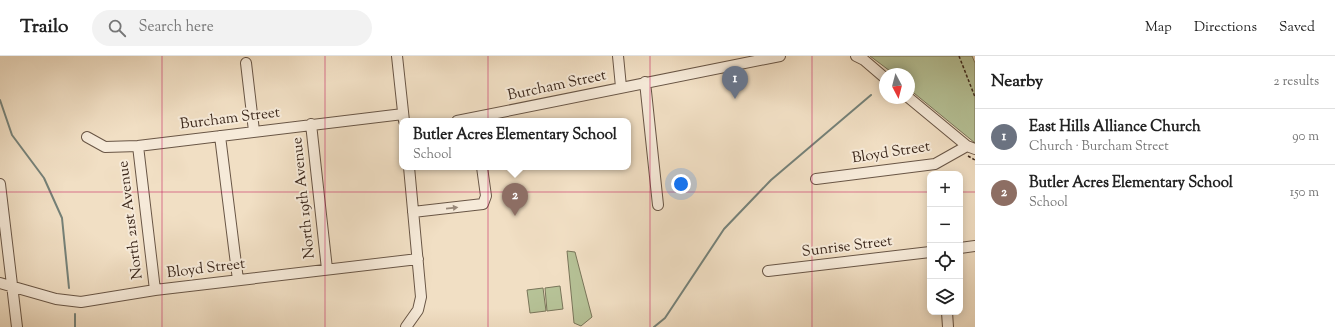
<!DOCTYPE html>
<meta charset="utf-8">
<style>
:root{--surface:#fff;--page:#f2f2f2;--text:#222;--muted:#767676;--line:#e0e0e0;--accent:#2563eb}
body{margin:0;font-family:"Sorts Mill Goudy",serif;background:var(--page);color:var(--text)}
.controls{position:absolute;right:12px;bottom:12px;display:grid;overflow:hidden;border-radius:8px;box-shadow:0 2px 10px #0003}
.controls button{width:36px;height:36px;display:grid;place-items:center;padding:0;border:0;border-bottom:1px solid var(--line);background:var(--surface);color:var(--text);font:20px sans-serif}
.compass{position:absolute;left:879px;top:12px;width:36px;height:36px;border-radius:50%;background:var(--surface);box-shadow:0 2px 10px #0003;rotate:173deg}
.you{position:absolute;left:681px;top:128px;width:14px;height:14px;margin:-10px;border:3px solid #fff;border-radius:50%;background:#1a73e8;box-shadow:0 0 0 6px #1a73e833}
.badge{display:grid;place-items:center;width:26px;height:26px;border-radius:50%;background:var(--accent);color:#fff;font-size:13px;font-weight:700}
.pin{position:absolute;translate:-50% -33px;filter:drop-shadow(0 1px 2px #0008)}
.pin::after{content:'';position:absolute;top:21px;width:14px;height:12px;background:inherit;clip-path:polygon(0 0,100% 0,50% 100%)}
.popup{position:absolute;left:399px;top:62px;width:232px;height:52px;box-sizing:border-box;display:grid;place-content:center;border-radius:8px;background:var(--surface);filter:drop-shadow(0 1px 3px #0005);font-size:13px;white-space:nowrap;color:var(--muted)}
.popup b{font-size:15px;color:var(--text)}
.popup::after{content:'';position:absolute;left:50%;top:100%;margin-left:-8px;border:8px solid transparent;border-top-color:var(--surface)}
.list{margin:0;padding:0;list-style:none}
h2{display:flex;justify-content:space-between;align-items:center;height:52px;margin:0;padding:0 16px;font-size:17px}
h2 small{font-size:13px;font-weight:400;color:var(--muted)}
.list li{display:grid;grid-template-columns:26px 1fr auto;gap:12px;align-items:center;box-sizing:border-box;height:56px;padding:0 16px;border-top:1px solid var(--line)}
.list b{display:block;font-size:15px;white-space:nowrap}
.list p{margin:0;font-size:13px;white-space:nowrap;color:var(--muted)}
.list em{font-size:13px;font-style:normal;color:var(--muted)}
.icon{flex:none;width:22px;height:22px;fill:none;stroke:currentColor;stroke-width:2;stroke-linecap:round;stroke-linejoin:round}
.map{position:relative;flex:none;width:975px;height:271px;overflow:hidden}
header{display:flex;align-items:center;gap:24px;box-sizing:border-box;height:56px;padding:0 20px;background:var(--surface);border-bottom:1px solid var(--line)}
header strong{font-size:19px}
nav{display:flex;gap:22px;margin-inline-start:auto;font-size:14px}
.search{width:280px;height:36px;background:var(--page);display:flex;align-items:center;gap:10px;box-sizing:border-box;padding:0 14px;border-radius:22px;color:var(--muted);font-size:15px}
main{display:flex}
aside{flex:1;background:var(--surface)}
.map>svg:first-child{display:block}
.green{fill:#b6c297;stroke:#79755a}
.lines{fill:none;stroke-linecap:round;stroke-linejoin:round}
.stream{stroke:#758178;stroke-width:2}
.minor-casing{stroke:#695646;stroke-width:12}
.path{stroke:#3c281c;stroke-width:1.5;stroke-dasharray:3 2;stroke-linecap:butt}
.minor{stroke:#f6ead9;stroke-width:10}
.oneway{fill:#99897a}
.grid{fill:none;stroke:#c2185b;stroke-width:1;stroke-opacity:0.55}
.labels{text-anchor:middle;dominant-baseline:central;stroke-width:4;stroke-linejoin:round;paint-order:stroke}
.street-label{font-size:15px;fill:#3c281c;stroke:#f6ead9}
</style>
<header>
<strong>Trailo</strong>
<div class="search"><svg class="icon" aria-label="search" viewBox="0 0 24 24"><circle cx="10" cy="10" r="6"/><path d="M15 15l6 6"/></svg>Search here</div>
<nav><a>Map</a><a>Directions</a><a>Saved</a></nav>
</header>
<main>
<div class="map">
<svg width="975" height="271" viewBox="0 0 975 271">
<rect width="100%" height="100%" fill="#f1dfc4"/>
<filter id="stains"><feTurbulence type="fractalNoise" baseFrequency=".005" numOctaves="4"/><feColorMatrix values="0 0 0 0 .2 0 0 0 0 .09 0 0 0 0 .02 0 0 0 .5 -.17"/></filter>
<radialGradient id="worn" r=".72"><stop offset=".6" stop-color="#630" stop-opacity="0"/><stop offset="1" stop-color="#630" stop-opacity=".3"/></radialGradient>
<path class="green" d="M 870,0 L 972,0 L 975,7 L 975,87 L 909,33 L 909,18 L 894,18 Z
M 567,195 L 575,196 L 592,261 L 581,270 L 574,267 Z
M 560,230 L 563,253 L 547,255 L 545,232 Z
M 543,232 L 546,255 L 530,257 L 527,234 Z"/>
<g class="lines">
<path class="stream" d="M 0,44 L 12,79 L 44,122 L 62,162 L 69,232
M 75,258 L 75,271
M 654,271 L 665,262 L 724,173 L 771,124 L 871,39"/>
<defs>
<path id="minor" d="M 397,0 L 404,65
M 618,0 L 621,31
M 856,0 L 864,4 L 885,22
M 246,7 L 254,75
M 645,26 L 658,149
M 909,42 L 967,90 L 975,93
M 457,65 L 780,0
M 311,68 L 327,213
M 220,80 L 238,224
M 87,81 L 105,91 L 138,90 L 403,58
M 138,90 L 155,234
M 816,123 L 935,108 L 967,90
M 0,128 L 17,271
M 413,156 L 483,148 L 486,140 L 482,111
M 960,192 L 975,190
M 768,215 L 930,196
M 0,227 L 56,243 L 81,246 L 155,234 L 418,203
M 947,256 L 948,271
M 406,271 L 418,254 L 421,241 L 409,111"/>
</defs>
<use href="#minor" class="minor-casing"/>
<path class="path" d="M 959,0 L 975,41
M 968,100 L 975,104"/>
<use href="#minor" class="minor"/>
</g>
<defs><path id="oneway-solid" d="M-6-.8H1V-3.2L6.5 0L1 3.2V.8H-6Z"/></defs>
<use class="oneway" href="#oneway-solid" transform="translate(452 152) rotate(-6)"/>
<path class="grid" d="M 162,0 L 162,271M 325,0 L 325,271M 488,0 L 488,271M 650,0 L 650,271M 812,0 L 812,271M 0,136 L 930,136M 960,136 L 975,136"/>
<g class="labels">
<g class="street-label">
<text transform="translate(557 30) rotate(-12)">Burcham Street</text>
<text transform="translate(230 63) rotate(-7)">Burcham Street</text>
<text transform="translate(891 97) rotate(-9)">Bloyd Street</text>
<text transform="translate(304 142) rotate(-96)">North 19th Avenue</text>
<text transform="translate(131 164) rotate(-97)">North 21st Avenue</text>
<text transform="translate(847 191) rotate(-7)">Sunrise Street</text>
<text transform="translate(206 213) rotate(-7)">Bloyd Street</text>
</g>
</g>
<rect width="100%" height="100%" filter="url(#stains)"/>
<rect width="100%" height="100%" fill="url(#worn)"/>
</svg>
<div class="controls">
<button>+</button>
<button>−</button>
<button><svg class="icon" aria-label="locate" viewBox="0 0 24 24"><circle cx="12" cy="12" r="6"/><path d="M12 2v4M12 18v4M2 12h4M18 12h4"/></svg></button>
<button><svg class="icon" aria-label="layers" viewBox="0 0 24 24"><path d="M12 4l9 5-9 5-9-5zM3 14l9 5 9-5"/></svg></button>
</div>
<svg class="compass" viewBox="-18 -18 36 36"><path d="M0-13l5 13h-10z" fill="#e53935"/><path d="M0 13l5-13h-10z" fill="#767676"/></svg>
<div class="you"></div>
<div class="pin badge" style="left:735px;top:43px;background:#6b7280">1</div>
<div class="pin badge" style="left:515px;top:160px;background:#8d6e63">2</div>
<div class="popup"><b>Butler Acres Elementary School</b>School</div>
</div>
<aside>
<h2>Nearby<small>2 results</small></h2>
<ul class="list">
<li><span class="badge" style="background:#6b7280">1</span><div><b>East Hills Alliance Church</b><p>Church · Burcham Street</p></div><em>90 m</em></li>
<li><span class="badge" style="background:#8d6e63">2</span><div><b>Butler Acres Elementary School</b><p>School</p></div><em>150 m</em></li>
</ul>
</aside>
</main>
